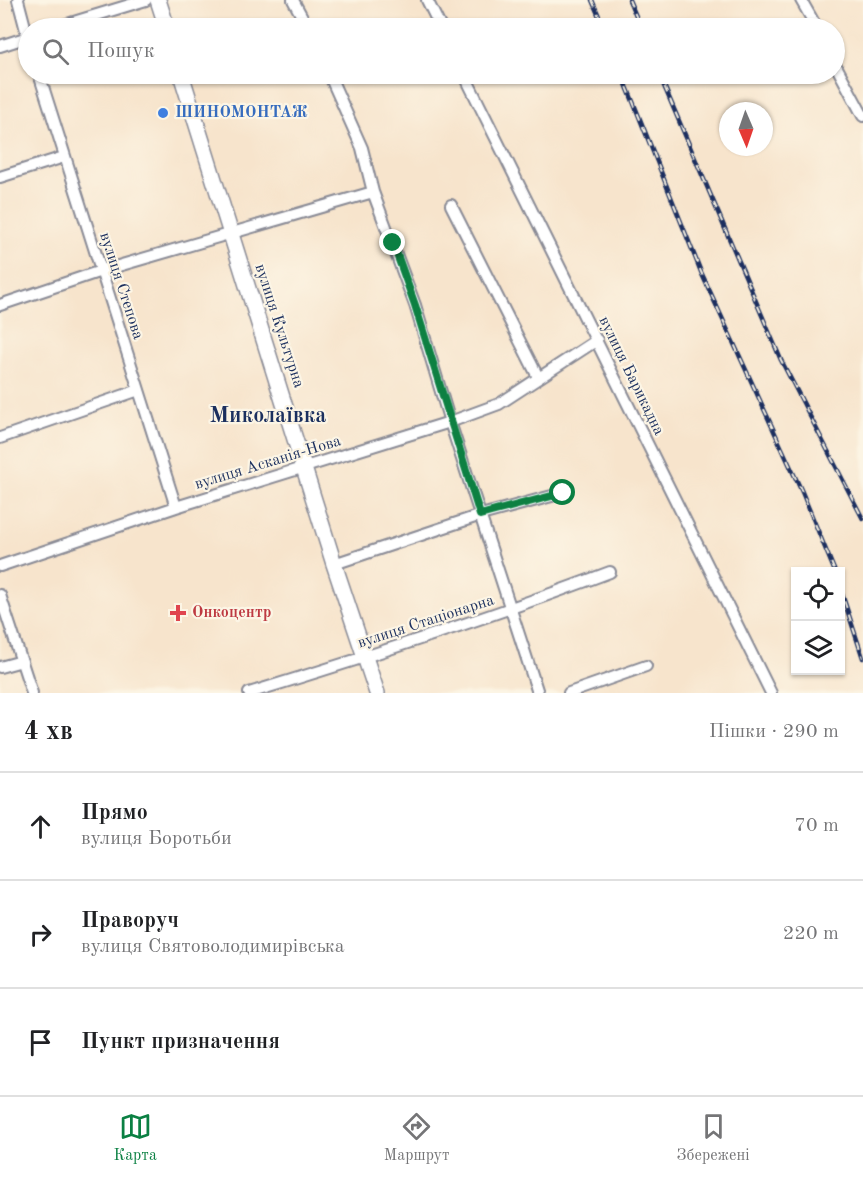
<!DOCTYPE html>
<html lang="uk">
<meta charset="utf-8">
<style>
:root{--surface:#fff;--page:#f6f6f6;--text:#202124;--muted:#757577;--line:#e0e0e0;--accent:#0b8043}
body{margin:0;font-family:"Old Standard TT",serif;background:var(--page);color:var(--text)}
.controls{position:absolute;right:18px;bottom:18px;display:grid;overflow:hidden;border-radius:0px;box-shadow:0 2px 4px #0004}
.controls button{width:54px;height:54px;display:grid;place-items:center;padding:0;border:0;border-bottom:2px solid var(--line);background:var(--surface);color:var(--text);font:30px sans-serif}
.compass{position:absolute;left:719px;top:102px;width:54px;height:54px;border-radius:50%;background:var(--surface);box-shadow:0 2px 4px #0004;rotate:178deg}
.stop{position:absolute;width:18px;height:18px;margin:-14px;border:4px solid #0b8043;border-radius:50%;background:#fff}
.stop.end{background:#0b8043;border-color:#fff;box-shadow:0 2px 6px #0008}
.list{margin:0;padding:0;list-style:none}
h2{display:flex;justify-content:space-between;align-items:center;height:78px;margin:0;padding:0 24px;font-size:26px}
h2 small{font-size:20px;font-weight:400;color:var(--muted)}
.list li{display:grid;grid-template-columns:39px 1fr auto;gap:18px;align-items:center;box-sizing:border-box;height:108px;padding:0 24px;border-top:2px solid var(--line)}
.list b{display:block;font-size:22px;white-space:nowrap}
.list p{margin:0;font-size:20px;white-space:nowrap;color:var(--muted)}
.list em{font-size:20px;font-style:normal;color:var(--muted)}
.icon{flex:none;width:33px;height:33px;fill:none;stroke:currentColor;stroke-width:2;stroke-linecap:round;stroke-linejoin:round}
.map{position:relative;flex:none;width:863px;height:693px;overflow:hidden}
.search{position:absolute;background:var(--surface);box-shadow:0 2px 4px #0004;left:18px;right:18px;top:18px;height:66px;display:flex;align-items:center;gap:15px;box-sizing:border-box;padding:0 21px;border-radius:33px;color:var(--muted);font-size:22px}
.sheet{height:402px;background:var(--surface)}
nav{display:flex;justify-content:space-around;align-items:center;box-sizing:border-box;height:84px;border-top:2px solid var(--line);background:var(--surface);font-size:16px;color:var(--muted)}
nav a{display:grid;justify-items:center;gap:3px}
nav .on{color:var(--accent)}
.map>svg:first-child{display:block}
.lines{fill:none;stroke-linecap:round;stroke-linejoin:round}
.minor-casing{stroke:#898a95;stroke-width:14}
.primary-casing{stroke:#898a95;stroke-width:18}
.minor{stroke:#fff;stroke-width:10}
.primary{stroke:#fff;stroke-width:15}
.rail-casing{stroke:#1b2f5e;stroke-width:4.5}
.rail{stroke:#fcf5e5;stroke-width:2;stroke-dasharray:7;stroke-linecap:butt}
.route{stroke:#0b8043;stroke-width:8}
.shop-dot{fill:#3f7fe0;stroke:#fcf5e5;stroke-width:2}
.health-dot{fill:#e0444e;stroke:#fcf5e5;stroke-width:2}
.labels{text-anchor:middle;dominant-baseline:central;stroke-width:4.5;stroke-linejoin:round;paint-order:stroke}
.shop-label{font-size:16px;font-weight:bold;fill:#366cbe;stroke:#fcf5e5;text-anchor:start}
.street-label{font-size:16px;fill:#1b2f5e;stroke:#fcf5e5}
.health-label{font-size:16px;font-weight:bold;fill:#be3a42;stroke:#fcf5e5;text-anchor:start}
.district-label{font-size:22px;font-weight:bold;fill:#1b2f5e;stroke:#fcf5e5}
</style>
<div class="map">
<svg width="863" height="693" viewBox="0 0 863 693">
<rect width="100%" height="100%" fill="#fcf5e5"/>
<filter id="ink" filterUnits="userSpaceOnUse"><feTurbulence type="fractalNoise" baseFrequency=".0167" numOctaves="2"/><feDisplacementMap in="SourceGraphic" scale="12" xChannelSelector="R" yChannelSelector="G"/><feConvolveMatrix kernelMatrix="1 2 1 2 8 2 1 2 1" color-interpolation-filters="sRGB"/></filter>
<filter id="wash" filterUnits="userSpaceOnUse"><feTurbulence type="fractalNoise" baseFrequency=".008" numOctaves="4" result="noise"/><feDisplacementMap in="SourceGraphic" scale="24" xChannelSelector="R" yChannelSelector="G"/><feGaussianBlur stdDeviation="1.35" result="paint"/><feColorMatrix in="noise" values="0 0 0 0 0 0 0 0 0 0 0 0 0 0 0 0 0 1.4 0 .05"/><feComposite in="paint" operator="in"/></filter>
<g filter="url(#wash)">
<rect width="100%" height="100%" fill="#f7e4cc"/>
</g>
<g filter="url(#ink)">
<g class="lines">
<defs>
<path id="minor" d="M 18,0 L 28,38
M 293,0 L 308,28
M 427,0 L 441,28
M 801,0 L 817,28
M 54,28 L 146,0
M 0,46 L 28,37
M 834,62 L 863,116
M 39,74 L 176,507
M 329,74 L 362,148 L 373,192 L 415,305 L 450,422 L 538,693
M 464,74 L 771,693
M 0,177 L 64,157
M 451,205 L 538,377
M 0,305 L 101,271 L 373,192
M 0,438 L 139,390
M 334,564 L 481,515 L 563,493
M 0,566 L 176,507 L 450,422 L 499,404 L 597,340
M 0,595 L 32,693
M 0,667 L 22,661
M 249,693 C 371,656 491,617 610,572
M 569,693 L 646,666"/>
<path id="primary" d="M 158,0 L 167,28
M 181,74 L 334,564 L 377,693"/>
</defs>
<use href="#minor" class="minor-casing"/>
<use href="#primary" class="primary-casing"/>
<use href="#minor" class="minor"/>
<use href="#primary" class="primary"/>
<defs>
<path id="rail" d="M 592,0 L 604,28
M 629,0 L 641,28
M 622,74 L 701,272 L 802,492 L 835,572
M 659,74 L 781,360 L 863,519
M 840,588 L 863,658"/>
</defs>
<use href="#rail" class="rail-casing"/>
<use href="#rail" class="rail"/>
</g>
</g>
<g class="lines" filter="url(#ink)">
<path class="route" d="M 393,243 L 415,305 L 480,515 L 563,493"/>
</g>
<circle class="shop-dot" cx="163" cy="113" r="6"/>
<path class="health-dot" d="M175 604h6v6h6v6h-6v6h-6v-6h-6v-6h6z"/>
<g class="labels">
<g class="shop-label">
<text x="175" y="113">ШИНОМОНТАЖ</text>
</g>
<g class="street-label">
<text transform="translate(121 286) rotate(72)">вулиця Степова</text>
<text transform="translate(279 326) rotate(72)">вулиця Культурна</text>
<text transform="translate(631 376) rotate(64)">вулиця Барикадна</text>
<text transform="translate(268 463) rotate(-17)">вулиця Асканія-Нова</text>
<text transform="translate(426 622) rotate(-18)">вулиця Стаціонарна</text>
</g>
<g class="health-label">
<text x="192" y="613">Онкоцентр</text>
</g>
<g class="district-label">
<text x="268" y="416">Миколаївка</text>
</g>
</g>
</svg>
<div class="controls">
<button><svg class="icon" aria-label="locate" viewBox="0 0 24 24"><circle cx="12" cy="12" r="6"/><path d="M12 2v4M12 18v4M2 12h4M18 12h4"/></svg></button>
<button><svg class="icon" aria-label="layers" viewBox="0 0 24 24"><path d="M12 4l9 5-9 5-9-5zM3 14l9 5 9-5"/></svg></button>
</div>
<svg class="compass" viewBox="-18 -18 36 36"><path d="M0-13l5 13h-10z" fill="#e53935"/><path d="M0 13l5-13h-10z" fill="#757577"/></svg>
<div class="stop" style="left:563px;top:493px"></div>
<div class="stop end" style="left:393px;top:243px"></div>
<div class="search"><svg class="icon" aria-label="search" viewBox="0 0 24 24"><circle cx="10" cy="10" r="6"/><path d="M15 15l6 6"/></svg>Пошук</div>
</div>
<section class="sheet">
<h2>4 хв<small>Пішки · 290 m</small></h2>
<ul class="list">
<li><svg class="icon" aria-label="ahead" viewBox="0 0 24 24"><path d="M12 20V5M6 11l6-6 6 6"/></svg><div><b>Прямо</b><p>вулиця Боротьби</p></div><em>70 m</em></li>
<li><svg class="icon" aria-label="right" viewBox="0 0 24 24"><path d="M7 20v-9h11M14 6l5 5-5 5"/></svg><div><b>Праворуч</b><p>вулиця Святоволодимирівська</p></div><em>220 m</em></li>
<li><svg class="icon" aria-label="arrive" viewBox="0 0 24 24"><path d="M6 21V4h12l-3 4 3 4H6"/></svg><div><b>Пункт призначення</b></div></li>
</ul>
</section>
<nav>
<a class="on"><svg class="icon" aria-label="map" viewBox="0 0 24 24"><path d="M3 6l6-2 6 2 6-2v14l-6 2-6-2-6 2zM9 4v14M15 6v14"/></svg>Карта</a>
<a><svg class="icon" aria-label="directions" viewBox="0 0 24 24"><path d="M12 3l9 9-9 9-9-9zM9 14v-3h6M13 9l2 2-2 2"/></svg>Маршрут</a>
<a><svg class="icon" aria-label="saved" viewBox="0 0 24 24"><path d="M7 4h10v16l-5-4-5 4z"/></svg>Збережені</a>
</nav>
